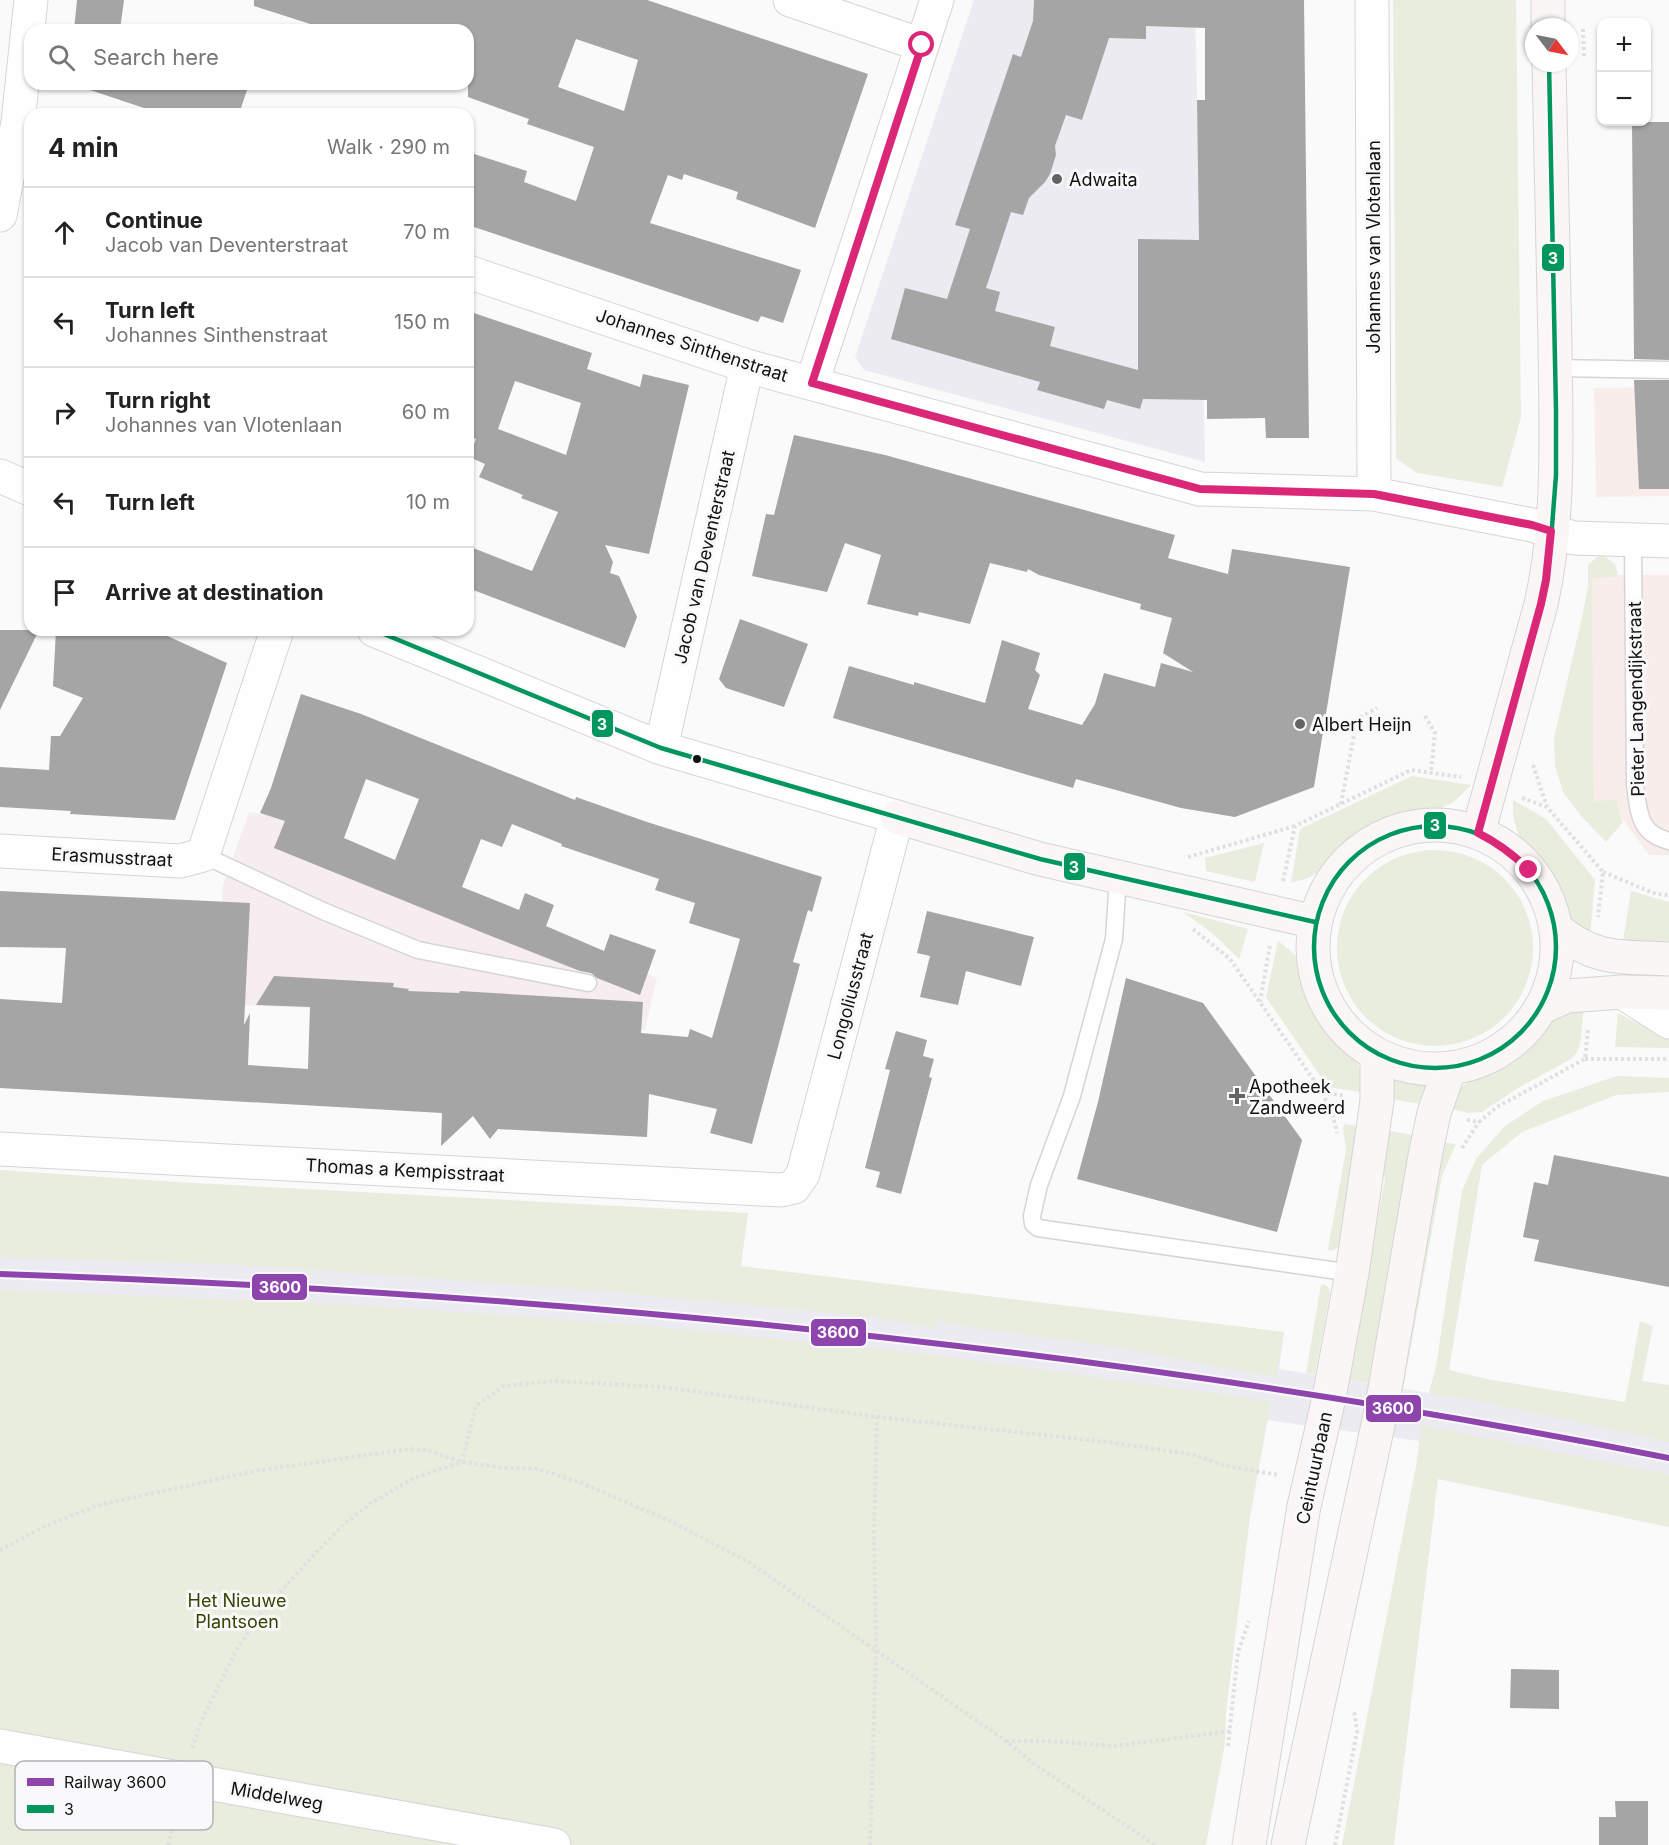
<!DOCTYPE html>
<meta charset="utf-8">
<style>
:root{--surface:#fff;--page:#f6f6f6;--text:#222;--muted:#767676;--line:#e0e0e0}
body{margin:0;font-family:Inter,sans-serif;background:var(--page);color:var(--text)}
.controls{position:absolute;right:18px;top:18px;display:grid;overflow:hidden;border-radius:12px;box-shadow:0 2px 4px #0004}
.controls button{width:54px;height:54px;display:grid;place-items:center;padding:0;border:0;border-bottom:2px solid var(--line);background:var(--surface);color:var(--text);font:30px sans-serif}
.compass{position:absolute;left:1525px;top:18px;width:54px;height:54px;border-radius:50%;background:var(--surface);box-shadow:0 2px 4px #0004;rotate:122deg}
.stop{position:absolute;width:18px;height:18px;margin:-14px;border:4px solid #db2777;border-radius:50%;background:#fff}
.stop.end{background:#db2777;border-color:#fff;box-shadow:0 2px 6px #0008}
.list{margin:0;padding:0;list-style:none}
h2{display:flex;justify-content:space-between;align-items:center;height:78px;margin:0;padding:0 24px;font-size:26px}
h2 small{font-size:20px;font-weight:400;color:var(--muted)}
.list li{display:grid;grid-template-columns:39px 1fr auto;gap:18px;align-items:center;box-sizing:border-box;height:90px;padding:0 24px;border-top:2px solid var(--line)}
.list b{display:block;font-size:22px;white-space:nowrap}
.list p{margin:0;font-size:20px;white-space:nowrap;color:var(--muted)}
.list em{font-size:20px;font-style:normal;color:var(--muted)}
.icon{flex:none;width:33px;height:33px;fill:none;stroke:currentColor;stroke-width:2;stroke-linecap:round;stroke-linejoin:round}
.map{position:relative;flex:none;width:1669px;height:1845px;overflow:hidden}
.search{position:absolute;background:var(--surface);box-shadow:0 2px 4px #0004;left:24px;top:24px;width:450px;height:66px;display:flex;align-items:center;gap:15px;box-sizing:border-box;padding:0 21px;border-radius:18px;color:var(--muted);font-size:22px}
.panel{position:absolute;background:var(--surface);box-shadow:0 2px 4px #0004;left:24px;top:108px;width:450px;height:528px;border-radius:18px}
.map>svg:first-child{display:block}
.commercial{fill:#f8edeb}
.industrial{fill:#f7edf0}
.built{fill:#ebebf1}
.green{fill:#e8edde}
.building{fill:#a5a5a5;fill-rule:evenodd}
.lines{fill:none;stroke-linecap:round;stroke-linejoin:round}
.lane-casing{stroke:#d5d5d5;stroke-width:19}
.street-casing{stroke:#d5d5d5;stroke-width:35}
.secondary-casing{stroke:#d5d5d5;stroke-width:35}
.path{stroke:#e0e0e0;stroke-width:4;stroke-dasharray:3 3;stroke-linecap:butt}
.lane{stroke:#fefefe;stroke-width:16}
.street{stroke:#fefefe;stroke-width:33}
.secondary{stroke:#f9f6f5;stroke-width:33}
.bus-1-casing{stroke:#f9f9fb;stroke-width:9}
.bus-1{stroke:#00965e;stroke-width:4.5}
.rail-1-casing{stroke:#f9f9fb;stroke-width:10}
.rail-1{stroke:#8e44ad;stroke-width:6}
.route{stroke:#db2777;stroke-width:8}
.poi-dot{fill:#636363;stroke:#f9f9fb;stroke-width:2}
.bus-dot{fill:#111;stroke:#f9f9fb;stroke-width:2}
.labels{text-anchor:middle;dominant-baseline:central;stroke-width:6;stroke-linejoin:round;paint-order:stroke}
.poi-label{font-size:18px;fill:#111;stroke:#f9f9fb;text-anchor:start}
.street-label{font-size:18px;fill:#111;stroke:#f9f9fb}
.park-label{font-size:18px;fill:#344400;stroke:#f9f9fb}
.key{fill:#f9f9fb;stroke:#b3b3b5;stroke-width:1.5}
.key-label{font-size:16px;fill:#111}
.line-badge{stroke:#f9f9fb;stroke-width:2}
.badge-label{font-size:16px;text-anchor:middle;font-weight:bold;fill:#fff}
</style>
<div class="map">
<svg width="1669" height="1845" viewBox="0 0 1669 1845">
<rect width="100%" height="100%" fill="#fafafa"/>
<path class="commercial" d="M 1669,387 L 1669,496 L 1596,497 L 1594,388 Z
M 1618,575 L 1669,575 L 1669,855 L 1649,855 L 1619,814 L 1594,801 L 1592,577 L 1616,577 Z"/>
<path class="industrial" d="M 249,812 L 301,822 L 657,978 L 645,1030 L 446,1019 L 407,1012 L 216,1004 L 223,885 Z"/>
<path class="built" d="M 974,0 L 1195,0 L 1205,462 L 864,370 L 855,357 Z
M 0,1222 L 1284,1332 L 1279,1369 L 1429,1393 L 1436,1367 L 1486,1379 L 1669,1411 L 1669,1527 L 1417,1461 L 1419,1441 L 1267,1420 L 0,1330 Z"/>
<path class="green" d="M 1393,0 L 1516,0 L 1521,417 L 1502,487 L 1417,473 L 1396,458 Z
M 1604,556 L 1615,564 L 1618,575 L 1616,577 L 1592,578 L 1594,801 L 1617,800 L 1619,814 L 1623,822 L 1606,842 L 1582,817 L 1563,792 L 1555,766 L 1554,738 L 1583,613 L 1588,586 L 1588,565 L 1597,557 Z
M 1412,776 L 1471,785 L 1454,802 L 1437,810 L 1408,815 L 1360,835 L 1340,856 L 1320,871 L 1308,878 L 1291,883 L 1300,829 Z
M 1513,800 L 1546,819 L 1595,880 L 1590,937 L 1567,918 L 1558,896 L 1541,864 L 1518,834 L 1513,815 Z
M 1264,843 L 1255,882 L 1206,871 L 1205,858 Z
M1337 948a98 98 0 1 1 196 0a98 98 0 1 1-196 0Z
M 1631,891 L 1669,902 L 1669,948 L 1622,947 Z
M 1183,912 L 1248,929 L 1239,959 L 1212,933 Z
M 1278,941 C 1289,949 1297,956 1304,967 C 1310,978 1309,992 1314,1002 C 1329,1033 1366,1058 1366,1093 L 1328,1087 L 1266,997 Z
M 1584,1003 L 1581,1039 L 1578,1051 L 1571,1059 L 1518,1088 L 1482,1112 L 1468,1113 L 1448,1108 L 1458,1090 L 1474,1077 L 1513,1057 L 1550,1020 Z
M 1618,1013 L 1669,1040 L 1669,1048 L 1615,1047 Z
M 1391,1075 L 1412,1080 L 1432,1082 L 1426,1105 L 1386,1098 Z
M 1617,1076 L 1669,1078 L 1669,1092 L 1616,1095 L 1522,1132 L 1482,1165 L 1449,1370 L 1486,1379 L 1625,1402 L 1640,1321 L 1653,1326 L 1642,1381 L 1669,1385 L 1669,1442 L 1479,1401 L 1429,1393 L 1436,1367 L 1462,1191 L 1476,1159 L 1505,1126 L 1543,1101 Z
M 1345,1124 L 1361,1127 L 1340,1244 L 1336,1249 L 1330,1251 L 1328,1249 L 1346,1150 L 1343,1128 Z
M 1382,1129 L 1421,1137 L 1376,1384 L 1347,1380 L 1385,1179 L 1378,1147 Z
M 1438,1142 L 1456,1144 L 1442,1176 L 1403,1389 L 1393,1387 Z
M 0,1170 L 177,1182 L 748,1213 L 741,1266 L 1284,1332 L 1276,1377 L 1096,1344 L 954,1325 L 938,1320 L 934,1328 L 875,1317 L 600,1291 L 247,1265 L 0,1257 Z
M 1324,1284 L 1329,1288 L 1330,1293 L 1315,1374 L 1306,1373 L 1321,1285 Z
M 0,1290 L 361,1305 L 626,1324 L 901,1351 L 1271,1401 L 1250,1517 L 1226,1713 L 1225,1743 L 1206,1845 L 0,1845 Z
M 1422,1425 L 1669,1475 L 1669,1527 L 1438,1479 L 1394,1845 L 1342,1845 L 1417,1461 Z"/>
<path class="building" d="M 77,0 L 124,0 L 120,30 L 74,30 Z
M 254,0 L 647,0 L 868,74 L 815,228 L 736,199 L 738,192 L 684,174 L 682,180 L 668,175 L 650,223 L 801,270 L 783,323 L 761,316 L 758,322 L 468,225 L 468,152 L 527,171 L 524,182 L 576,201 L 594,147 L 527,124 L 529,119 L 468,97 L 468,30 L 329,30 L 254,6 ZM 576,39 L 638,60 L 624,111 L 558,87 Z
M 1034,0 L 1304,0 L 1309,438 L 1266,438 L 1265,418 L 1207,419 L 1207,400 L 1143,399 L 1140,409 L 1107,400 L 1104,409 L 1037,390 L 1040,382 L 891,339 L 905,288 L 947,299 L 970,229 L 955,225 L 1013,54 L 1021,57 L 1033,21 ZM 1146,26 L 1205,28 L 1205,100 L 1197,100 L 1199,240 L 1138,239 L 1138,370 L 1050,346 L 1055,327 L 995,311 L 1000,292 L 986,288 L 1011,212 L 1023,215 L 1029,198 L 1045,182 L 1050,174 L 1056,155 L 1055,146 L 1066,115 L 1082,120 L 1109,38 L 1146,39 Z
M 88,84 L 249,84 L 239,114 L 162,114 L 87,89 Z
M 1632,122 L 1669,122 L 1669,360 L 1634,359 Z
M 468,311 L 592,353 L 587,369 L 640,387 L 643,374 L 689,385 L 649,554 L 605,545 L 613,562 L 610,573 L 619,576 L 637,617 L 625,648 L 468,588 L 468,546 L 532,571 L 558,512 L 521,498 L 523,495 L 479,477 L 485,464 L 469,457 L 476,439 L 468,436 ZM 515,381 L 581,403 L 566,455 L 498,429 Z
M 1634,380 L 1669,380 L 1669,489 L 1639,489 Z
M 794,435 L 885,455 L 1175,535 L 1168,558 L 1228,574 L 1232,549 L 1350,567 L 1314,787 L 1235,817 L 1181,808 L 1076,779 L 1073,788 L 833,718 L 849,666 L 914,685 L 914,682 L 985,703 L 1002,640 L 1040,653 L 1035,670 L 1040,675 L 1028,709 L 1082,725 L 1095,704 L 1104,673 L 1155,687 L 1161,663 L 1193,672 L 1163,653 L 1172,618 L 1140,609 L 1141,604 L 1039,575 L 1028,569 L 1027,572 L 990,563 L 970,624 L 919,612 L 918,616 L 867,604 L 881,555 L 845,543 L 827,592 L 752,576 L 766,514 L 774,515 Z
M 740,619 L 808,644 L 784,707 L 726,688 L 719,679 Z
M 0,630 L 39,630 L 0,710 Z
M 56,630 L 154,630 L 227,663 L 175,820 L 70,814 L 71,811 L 0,807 L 0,767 L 49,770 L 51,736 L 60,736 L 83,698 L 53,686 Z
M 301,694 L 361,714 L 575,800 L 576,797 L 647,822 L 822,877 L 812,912 L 808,910 L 793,962 L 800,964 L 752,1144 L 710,1133 L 717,1109 L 649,1094 L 647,1137 L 498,1129 L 490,1139 L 473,1116 L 441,1146 L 442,1113 L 0,1088 L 0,999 L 62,1003 L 66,948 L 0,947 L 0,891 L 250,903 L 244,1025 L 250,1013 L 248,1065 L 308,1069 L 310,1007 L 256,1005 L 274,976 L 394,983 L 393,987 L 409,989 L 408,991 L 459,993 L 460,991 L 643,1002 L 641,1033 L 688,1037 L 690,1029 L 712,1038 L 740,939 L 689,923 L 695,903 L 655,890 L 659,879 L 561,846 L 562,844 L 512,824 L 502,847 L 481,839 L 462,887 L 519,910 L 525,893 L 554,905 L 546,926 L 604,951 L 610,934 L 656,950 L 640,995 L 597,978 L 591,973 L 580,971 L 486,934 L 274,848 L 285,821 L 260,813 L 271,788 ZM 366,779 L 419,799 L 395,860 L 344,838 Z
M 927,911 L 1034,937 L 1021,986 L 966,971 L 958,1005 L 920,997 L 930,956 L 917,953 Z
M 1126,978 L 1203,1003 L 1302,1140 L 1277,1232 L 1077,1179 L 1098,1102 Z
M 896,1031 L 927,1040 L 923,1056 L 934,1059 L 929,1077 L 932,1078 L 901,1194 L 876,1187 L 880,1172 L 865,1168 L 890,1070 L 885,1069 Z
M 1554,1155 L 1669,1177 L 1669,1287 L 1534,1261 L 1539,1240 L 1523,1237 L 1534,1182 L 1548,1185 Z
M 1511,1669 L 1559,1670 L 1559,1709 L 1510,1708 Z
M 1615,1801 L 1648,1801 L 1648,1845 L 1599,1845 L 1599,1817 L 1616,1817 Z"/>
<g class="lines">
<defs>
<path id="lane" d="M 1555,368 L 1669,370
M 1633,541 L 1635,785 C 1639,812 1638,833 1669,841
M 203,855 L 323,911 L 418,950 L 588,983
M 1118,877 L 1114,939 L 1072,1096 L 1039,1185 L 1032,1216 L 1033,1224 L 1038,1228 L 1352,1273"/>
<path id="street" d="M 790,0 L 922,45
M 1372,0 L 1374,494
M 0,215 L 18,122 L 31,0
M 468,272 L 747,366 L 1200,489 L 1374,494 L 1532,525 L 1574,538 L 1669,541
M 812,383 L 937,0
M 0,476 L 30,489
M 661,748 L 747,366
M 0,851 L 180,861 L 203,855 L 277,630
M 1622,992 L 1669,1022
M 0,1149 L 781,1190 L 794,1187 L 803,1174 L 897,817 L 661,748 L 374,630
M 0,1746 L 554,1845"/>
<path id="secondary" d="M 1548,0 L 1548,27
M 897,817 L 1040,859 L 1315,922
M1313 947a122 122 0 1 1 244 0a122 122 0 1 1-244 0Z
M 1478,833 L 1541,604 C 1560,521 1556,430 1555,345 C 1553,251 1551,157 1549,63
M 1555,928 C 1597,962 1619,956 1669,959
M 1540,1008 L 1567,996 L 1622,992 L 1669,993
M 1249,1845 L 1304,1506 L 1329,1398 L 1352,1273 L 1377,1101 L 1377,1055
M 1288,1845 L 1382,1406 L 1425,1156 L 1434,1113 L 1450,1068"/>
</defs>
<use href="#lane" class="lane-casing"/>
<use href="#street" class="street-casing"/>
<use href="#secondary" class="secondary-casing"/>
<path class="path" d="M 1583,29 L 1584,58
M 1425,716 L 1435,733 L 1431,772
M 1533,765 L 1547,807
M 1522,798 L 1547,807 L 1603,872 L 1598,917
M 1341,804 L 1357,719 L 1377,708
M 1188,857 L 1295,826
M 1603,872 L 1656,894 L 1669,895
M 1283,881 L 1295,826 L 1411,770 L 1461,777
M 1193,929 L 1230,959 L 1322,1092 L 1333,1116 L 1337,1133
M 1260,1002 L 1270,945
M 1585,1059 L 1669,1059
M 1322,1092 L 1345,1096
M 1467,1120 L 1479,1122 L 1497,1107 L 1585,1059 L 1588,1029
M 1462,1148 L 1479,1122
M 0,1550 L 43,1527 L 99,1505 L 255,1471 L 409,1449 L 426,1450 L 462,1462 L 504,1468 L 537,1469 L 579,1482 L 668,1520 L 747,1561 L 1006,1741 L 1037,1766 L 1155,1845
M 1006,1741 L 1049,1741 L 1114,1746 L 1231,1731
M 1228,1746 L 1238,1652 L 1249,1621
M 192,1748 L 204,1715 L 237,1649 L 262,1612 L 311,1558 L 342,1526 L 371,1503 L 414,1478 L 462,1462 L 476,1406 L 504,1386 L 555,1381 L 663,1387 L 877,1417 L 1108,1442 L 1195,1455 L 1222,1465 L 1278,1475
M 168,1845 L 177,1811
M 870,1845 L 876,1651 L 874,1530 L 877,1417
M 1335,1845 L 1357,1732 L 1354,1710"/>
<use href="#lane" class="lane"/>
<use href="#street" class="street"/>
<use href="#secondary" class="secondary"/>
<defs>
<path id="bus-1" d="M 374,630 L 661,748 L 1040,859 L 1315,922
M1314 947a121 121 0 1 1 242 0a121 121 0 1 1-242 0Z
M 1478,833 L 1541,604 L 1551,540 L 1556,475 L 1556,410 L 1549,63"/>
</defs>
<use href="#bus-1" class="bus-1-casing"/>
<use href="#bus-1" class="bus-1"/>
<defs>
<path id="rail-1" d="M 0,1274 C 560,1293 1119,1349 1669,1458"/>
</defs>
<use href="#rail-1" class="rail-1-casing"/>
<use href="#rail-1" class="rail-1"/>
</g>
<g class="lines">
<path class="route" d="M 922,45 L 812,383 L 1200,489 L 1374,494 L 1532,525 L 1551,531 L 1546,580 L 1541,604 L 1478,833 C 1498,843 1513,854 1529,870"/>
</g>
<g class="poi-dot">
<circle cx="1057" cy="179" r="6"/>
<circle cx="1300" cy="724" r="6"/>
<path d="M1234 1087h6v6h6v6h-6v6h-6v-6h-6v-6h6z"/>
</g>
<circle class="bus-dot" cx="697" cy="759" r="5"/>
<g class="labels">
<g class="poi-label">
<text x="1069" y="179">Adwaita</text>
<text x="1312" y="724">Albert Heijn</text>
<text x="1249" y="1086">Apotheek<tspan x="1249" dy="21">Zandweerd</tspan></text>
</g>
<g class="street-label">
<text transform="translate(1373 247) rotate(-90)">Johannes van Vlotenlaan</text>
<text transform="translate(692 345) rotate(18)">Johannes Sinthenstraat</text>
<text transform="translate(704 557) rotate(-77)">Jacob van Deventerstraat</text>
<text transform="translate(1636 699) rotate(-91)">Pieter Langendijkstraat</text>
<text transform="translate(112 857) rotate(3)">Erasmusstraat</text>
<text transform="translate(850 996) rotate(-75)">Longoliusstraat</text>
<text transform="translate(405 1170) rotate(3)">Thomas a Kempisstraat</text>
<text transform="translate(1314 1468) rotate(-78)">Ceintuurbaan</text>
<text transform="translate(277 1796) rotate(10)">Middelweg</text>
</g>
<g class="park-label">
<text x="237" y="1600">Het Nieuwe<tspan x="237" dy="21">Plantsoen</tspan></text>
</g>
</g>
<rect x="15" y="1761" width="198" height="69" rx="9" class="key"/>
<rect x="27" y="1778" width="27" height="8" fill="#8e44ad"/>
<rect x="27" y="1805" width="27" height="8" fill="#00965e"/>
<g class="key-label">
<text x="64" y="1788">Railway 3600</text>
<text x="64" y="1815">3</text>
</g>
<g class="line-badge">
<rect x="1541" y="243" width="24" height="29" rx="6" fill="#00965e"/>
<rect x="591" y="709" width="23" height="29" rx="6" fill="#00965e"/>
<rect x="1423" y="811" width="24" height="29" rx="6" fill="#00965e"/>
<rect x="1063" y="852" width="23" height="29" rx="6" fill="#00965e"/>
<rect x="251" y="1273" width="57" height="28" rx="6" fill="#8e44ad"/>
<rect x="810" y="1318" width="57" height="29" rx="6" fill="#8e44ad"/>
<rect x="1365" y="1394" width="57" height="29" rx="6" fill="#8e44ad"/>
</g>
<g class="badge-label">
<text x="1553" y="264">3</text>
<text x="602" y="730">3</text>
<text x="1435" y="831">3</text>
<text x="1074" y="873">3</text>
<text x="280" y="1293">3600</text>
<text x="838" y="1338">3600</text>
<text x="1393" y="1414">3600</text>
</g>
</svg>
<div class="controls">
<button>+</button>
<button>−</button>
</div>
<svg class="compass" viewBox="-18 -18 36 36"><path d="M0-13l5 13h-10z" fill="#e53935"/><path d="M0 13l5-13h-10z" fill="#767676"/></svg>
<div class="stop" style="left:922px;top:45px"></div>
<div class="stop end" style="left:1529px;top:870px"></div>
<div class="search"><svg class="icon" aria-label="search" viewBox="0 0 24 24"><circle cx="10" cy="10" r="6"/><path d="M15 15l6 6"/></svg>Search here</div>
<section class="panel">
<h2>4 min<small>Walk · 290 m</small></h2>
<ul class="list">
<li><svg class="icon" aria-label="ahead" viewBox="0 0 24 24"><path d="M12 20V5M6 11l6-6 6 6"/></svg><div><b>Continue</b><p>Jacob van Deventerstraat</p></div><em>70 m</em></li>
<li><svg class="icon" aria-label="left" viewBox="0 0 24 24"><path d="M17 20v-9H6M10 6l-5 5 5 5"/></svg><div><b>Turn left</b><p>Johannes Sinthenstraat</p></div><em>150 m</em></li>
<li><svg class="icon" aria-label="right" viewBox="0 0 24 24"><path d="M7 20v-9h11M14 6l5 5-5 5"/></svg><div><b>Turn right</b><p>Johannes van Vlotenlaan</p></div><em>60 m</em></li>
<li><svg class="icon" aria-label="left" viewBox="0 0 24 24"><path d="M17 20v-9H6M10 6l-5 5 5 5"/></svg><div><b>Turn left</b></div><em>10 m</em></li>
<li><svg class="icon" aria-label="arrive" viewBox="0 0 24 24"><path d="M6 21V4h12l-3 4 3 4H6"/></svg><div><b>Arrive at destination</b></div></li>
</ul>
</section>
</div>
